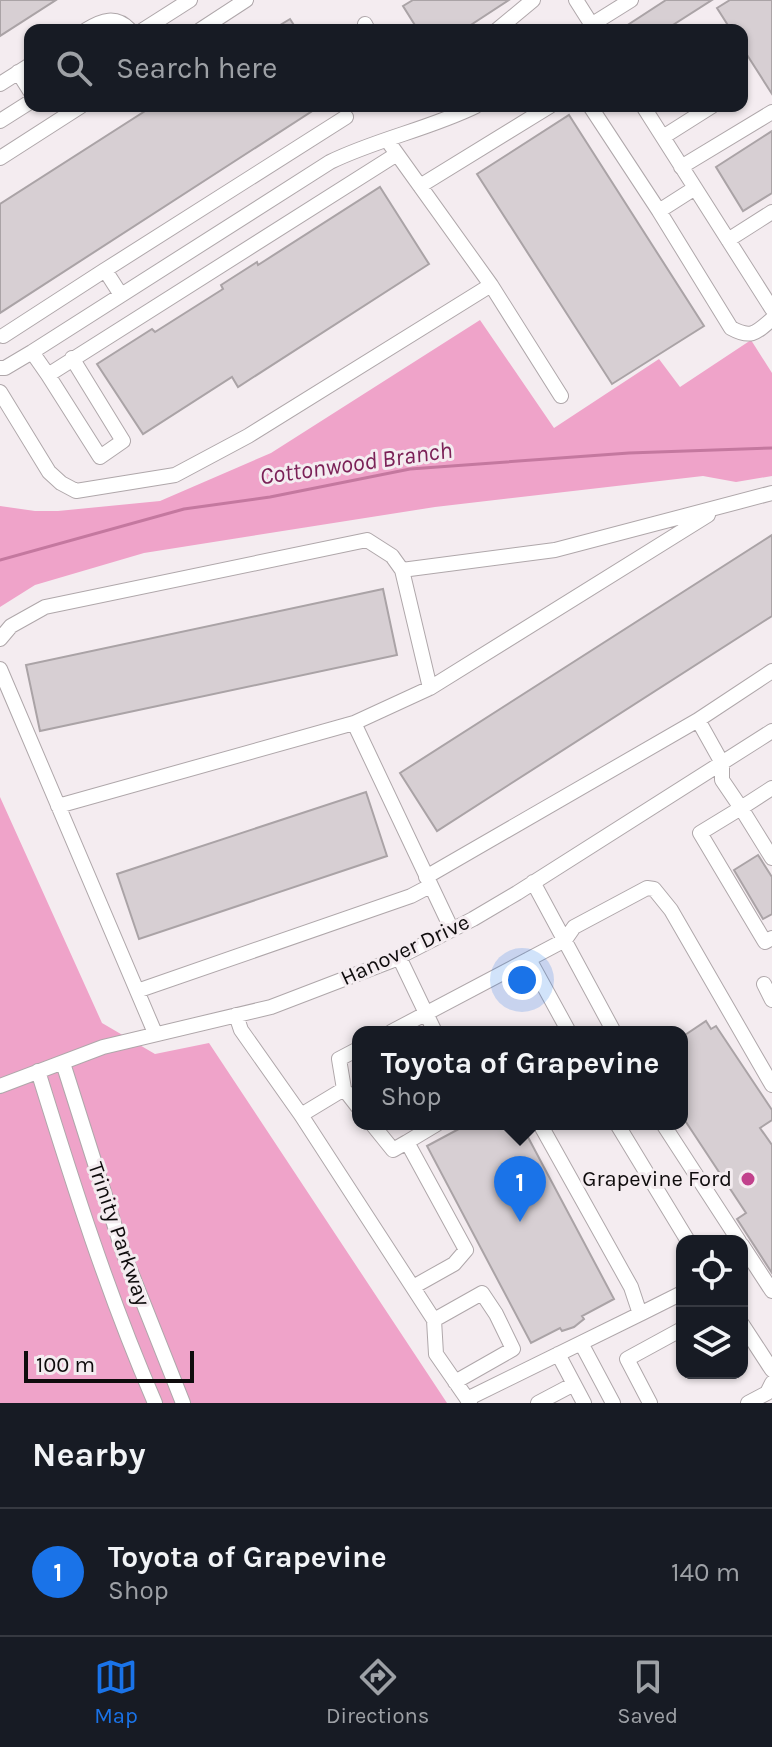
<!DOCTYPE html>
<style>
:root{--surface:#171b24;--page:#20242c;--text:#f1f3f6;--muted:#9ea1a6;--line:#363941;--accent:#1a73e8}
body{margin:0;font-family:Karla,sans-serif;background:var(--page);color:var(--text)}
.controls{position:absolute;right:24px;bottom:24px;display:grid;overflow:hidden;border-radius:16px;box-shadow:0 2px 6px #0004}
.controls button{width:72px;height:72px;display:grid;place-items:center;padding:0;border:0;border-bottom:2px solid var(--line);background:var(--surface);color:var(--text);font:40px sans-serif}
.scale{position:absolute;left:24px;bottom:20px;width:170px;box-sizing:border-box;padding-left:8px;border:4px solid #0f0c0d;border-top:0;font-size:22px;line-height:28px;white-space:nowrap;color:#0f0c0d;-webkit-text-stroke:6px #f4ecf0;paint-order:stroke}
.you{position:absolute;left:522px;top:980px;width:28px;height:28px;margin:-20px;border:6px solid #fff;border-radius:50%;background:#1a73e8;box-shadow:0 0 0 12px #1a73e833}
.badge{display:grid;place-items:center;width:52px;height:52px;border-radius:50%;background:var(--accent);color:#fff;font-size:26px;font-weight:700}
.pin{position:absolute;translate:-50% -66px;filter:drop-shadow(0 2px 4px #0008)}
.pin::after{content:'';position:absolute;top:42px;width:28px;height:24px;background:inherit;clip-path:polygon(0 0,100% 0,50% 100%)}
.popup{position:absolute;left:352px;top:1026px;width:336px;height:104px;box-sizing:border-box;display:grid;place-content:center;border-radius:16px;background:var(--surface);filter:drop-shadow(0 2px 6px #0005);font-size:26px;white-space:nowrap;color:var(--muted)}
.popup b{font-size:30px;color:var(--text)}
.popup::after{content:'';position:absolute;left:50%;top:100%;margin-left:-16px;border:16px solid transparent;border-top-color:var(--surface)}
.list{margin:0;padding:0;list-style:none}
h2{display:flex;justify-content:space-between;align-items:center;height:104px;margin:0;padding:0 32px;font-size:34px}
h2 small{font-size:26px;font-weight:400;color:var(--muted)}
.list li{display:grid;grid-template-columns:52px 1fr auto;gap:24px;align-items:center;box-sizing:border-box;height:128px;padding:0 32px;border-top:2px solid var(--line)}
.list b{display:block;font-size:30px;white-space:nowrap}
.list p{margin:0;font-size:26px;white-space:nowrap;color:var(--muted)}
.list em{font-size:26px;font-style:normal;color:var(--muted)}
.icon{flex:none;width:44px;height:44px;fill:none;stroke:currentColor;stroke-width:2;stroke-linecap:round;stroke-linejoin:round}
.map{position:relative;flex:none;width:772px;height:1403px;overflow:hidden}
.search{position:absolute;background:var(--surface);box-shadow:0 2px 6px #0004;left:24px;right:24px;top:24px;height:88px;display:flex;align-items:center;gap:20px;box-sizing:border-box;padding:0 28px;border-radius:16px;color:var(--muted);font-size:30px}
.sheet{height:232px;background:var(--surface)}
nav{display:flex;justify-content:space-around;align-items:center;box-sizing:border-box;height:112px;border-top:2px solid var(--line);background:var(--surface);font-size:22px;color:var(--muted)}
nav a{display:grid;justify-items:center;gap:4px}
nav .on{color:var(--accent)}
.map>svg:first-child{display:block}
.green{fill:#efa3c9}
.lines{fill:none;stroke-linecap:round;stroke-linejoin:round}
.stream{stroke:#c4789f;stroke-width:3}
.building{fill:#d7cfd3;stroke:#aaa3a6;stroke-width:2}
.minor-casing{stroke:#afa7aa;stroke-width:16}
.minor{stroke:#fff;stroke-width:14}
.poi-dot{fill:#c1418c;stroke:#f4ecf0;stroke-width:3}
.labels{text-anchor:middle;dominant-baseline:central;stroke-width:6;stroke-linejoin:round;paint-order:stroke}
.street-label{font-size:22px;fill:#0f0c0d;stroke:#f4ecf0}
.poi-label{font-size:22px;fill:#0f0c0d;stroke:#f4ecf0;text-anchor:end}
.water-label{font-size:24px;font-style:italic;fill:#7b2157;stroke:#f4ecf0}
</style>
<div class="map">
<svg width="772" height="1403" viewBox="0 0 772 1403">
<rect width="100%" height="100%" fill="#f4ecf0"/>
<path class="green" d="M 480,320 L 554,428 L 659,359 L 680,387 L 751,340 L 772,373 L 772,476 L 736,482 L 703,476 L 435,507 L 144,553 L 35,585 L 0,607 L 0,506 L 35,511 L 58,511 L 160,501 L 271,453 Z
M 0,797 L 102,1023 L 155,1054 L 209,1043 L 447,1403 L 0,1403 Z"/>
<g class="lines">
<path class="stream" d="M 0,560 L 184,509 L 270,497 L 410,469 L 629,453 L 772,448"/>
</g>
<path class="building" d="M 0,0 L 56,0 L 0,36 Z
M 413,0 L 509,0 L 463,30 L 418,30 L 403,6 Z
M 666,0 L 712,0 L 665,30 L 620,30 Z
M 730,0 L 772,0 L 772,94 L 742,47 L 742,30 L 731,30 L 717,8 Z
M 290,19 L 297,30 L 272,30 Z
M 153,106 L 320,106 L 0,313 L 0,204 Z
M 569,115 L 704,326 L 612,384 L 477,174 Z
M 772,131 L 772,193 L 743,211 L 716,167 Z
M 380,187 L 429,264 L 238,387 L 232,377 L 143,434 L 97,364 L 152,329 L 155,332 L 223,289 L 221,285 L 257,262 L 258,265 Z
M 772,535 L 772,616 L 437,831 L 400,773 Z
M 383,589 L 397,655 L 40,731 L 26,665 Z
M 366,792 L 387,856 L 139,939 L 117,874 Z
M 758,855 L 772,877 L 772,914 L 763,919 L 734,870 Z
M 706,1021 L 711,1029 L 716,1026 L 772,1110 L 772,1120 L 760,1128 L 772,1145 L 772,1273 L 737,1219 L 746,1213 L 682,1116 L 682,1037 Z
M 468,1124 L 521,1124 L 614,1299 L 582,1316 L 584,1319 L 574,1327 L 562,1331 L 560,1328 L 531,1343 L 427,1146 Z"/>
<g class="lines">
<defs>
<path id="minor" d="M 576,0 L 595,30
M 365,24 L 368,30
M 591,25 L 631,0
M 86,30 C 102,20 116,15 130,30
M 143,30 L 190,0
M 200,30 L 246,0
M 497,30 L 533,0
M 18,72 L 30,91
M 0,84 L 30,65
M 590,106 L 659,211 L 695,188
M 643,106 L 772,309
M 0,121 L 30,102
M 663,137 L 712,106
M 0,158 L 81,106
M 681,167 L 772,112
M 420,186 L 550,106
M 659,211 L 731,328 C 751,339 756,333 772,319
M 728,240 L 772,212
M 491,285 L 561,396
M 121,295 L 105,270 L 346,117
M 3,336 L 105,270
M 32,352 L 48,375 L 397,154
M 0,368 L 5,368 L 32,352 L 330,162 C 377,139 429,129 476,106
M 48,375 L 100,457 L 123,441 L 72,358
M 0,392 L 49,472 L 61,483 L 76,491 L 175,475 L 248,436 L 491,285 L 387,140
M 402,570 L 430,688 L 354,723 L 452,930
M 0,639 L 11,626 L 45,607 L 367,540 L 392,556 L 402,570 L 555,550 L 772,493
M 0,669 L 155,1033
M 772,671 L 698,720 L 722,763 L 722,780 L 741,808 L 700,833 L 765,942 L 772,938
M 430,688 L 708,515
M 772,788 L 741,808 L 772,858
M 58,806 L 354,723
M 426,877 L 698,720
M 533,882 L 614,1032
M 399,957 L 435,1032
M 529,959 L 569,1032
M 764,984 L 772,1000
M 137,991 L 411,896 L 430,886
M 236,1015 L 241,1030 L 301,1115 L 434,1320 L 436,1354 L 470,1403
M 391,1032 L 565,940 L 574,927 L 647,888 L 654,889 L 671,910 L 772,1085
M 358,1049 L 339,1059 L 344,1089 L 358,1107
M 63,1063 L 123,1252 L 183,1403
M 38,1071 C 73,1184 108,1295 155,1403
M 0,1086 L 103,1047 L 271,1007 L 391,961 L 473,919 L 517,893 L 772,731
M 301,1115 L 344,1089
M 372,1124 L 393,1150 L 407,1142
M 617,1124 L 688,1241
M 663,1124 L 739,1241
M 742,1245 L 772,1291
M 413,1287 L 454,1264 L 466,1250 L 407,1142 L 437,1124
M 640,1314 L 682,1293
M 434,1320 L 482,1293 L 496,1314 L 513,1349 L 455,1382
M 742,1324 L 772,1370
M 581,1343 L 613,1403
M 558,1354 L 584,1403
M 467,1399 L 640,1314 L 631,1287 L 540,1124
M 538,1403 L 574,1384
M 650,1403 L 627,1359 L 682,1329
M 748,1403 L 767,1393 L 772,1383"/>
</defs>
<use href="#minor" class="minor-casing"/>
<use href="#minor" class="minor"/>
</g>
<circle class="poi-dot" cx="748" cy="1179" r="8"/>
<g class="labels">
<g class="street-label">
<text transform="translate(405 950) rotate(-25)">Hanover Drive</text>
<text transform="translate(119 1234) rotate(71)">Trinity Parkway</text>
</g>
<g class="poi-label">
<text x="732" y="1179">Grapevine Ford</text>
</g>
<g class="water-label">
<text transform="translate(356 463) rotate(-8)">Cottonwood Branch</text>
</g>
</g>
</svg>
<div class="controls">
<button><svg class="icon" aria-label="locate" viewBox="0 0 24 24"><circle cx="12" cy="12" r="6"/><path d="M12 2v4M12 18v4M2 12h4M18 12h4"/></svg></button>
<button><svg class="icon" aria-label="layers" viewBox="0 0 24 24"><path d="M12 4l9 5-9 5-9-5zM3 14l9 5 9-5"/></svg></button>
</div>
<div class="scale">100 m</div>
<div class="you"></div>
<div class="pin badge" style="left:520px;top:1222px">1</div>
<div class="popup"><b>Toyota of Grapevine</b>Shop</div>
<div class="search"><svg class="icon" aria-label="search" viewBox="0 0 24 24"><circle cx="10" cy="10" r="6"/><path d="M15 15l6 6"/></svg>Search here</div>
</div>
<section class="sheet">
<h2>Nearby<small></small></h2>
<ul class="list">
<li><span class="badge">1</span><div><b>Toyota of Grapevine</b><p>Shop</p></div><em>140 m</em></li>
</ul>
</section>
<nav>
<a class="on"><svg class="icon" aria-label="map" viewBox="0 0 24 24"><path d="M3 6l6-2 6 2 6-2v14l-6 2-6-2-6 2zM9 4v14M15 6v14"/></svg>Map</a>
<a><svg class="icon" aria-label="directions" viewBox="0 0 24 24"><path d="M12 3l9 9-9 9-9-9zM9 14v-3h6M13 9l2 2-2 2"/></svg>Directions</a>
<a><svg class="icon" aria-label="saved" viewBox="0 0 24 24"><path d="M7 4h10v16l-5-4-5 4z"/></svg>Saved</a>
</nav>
